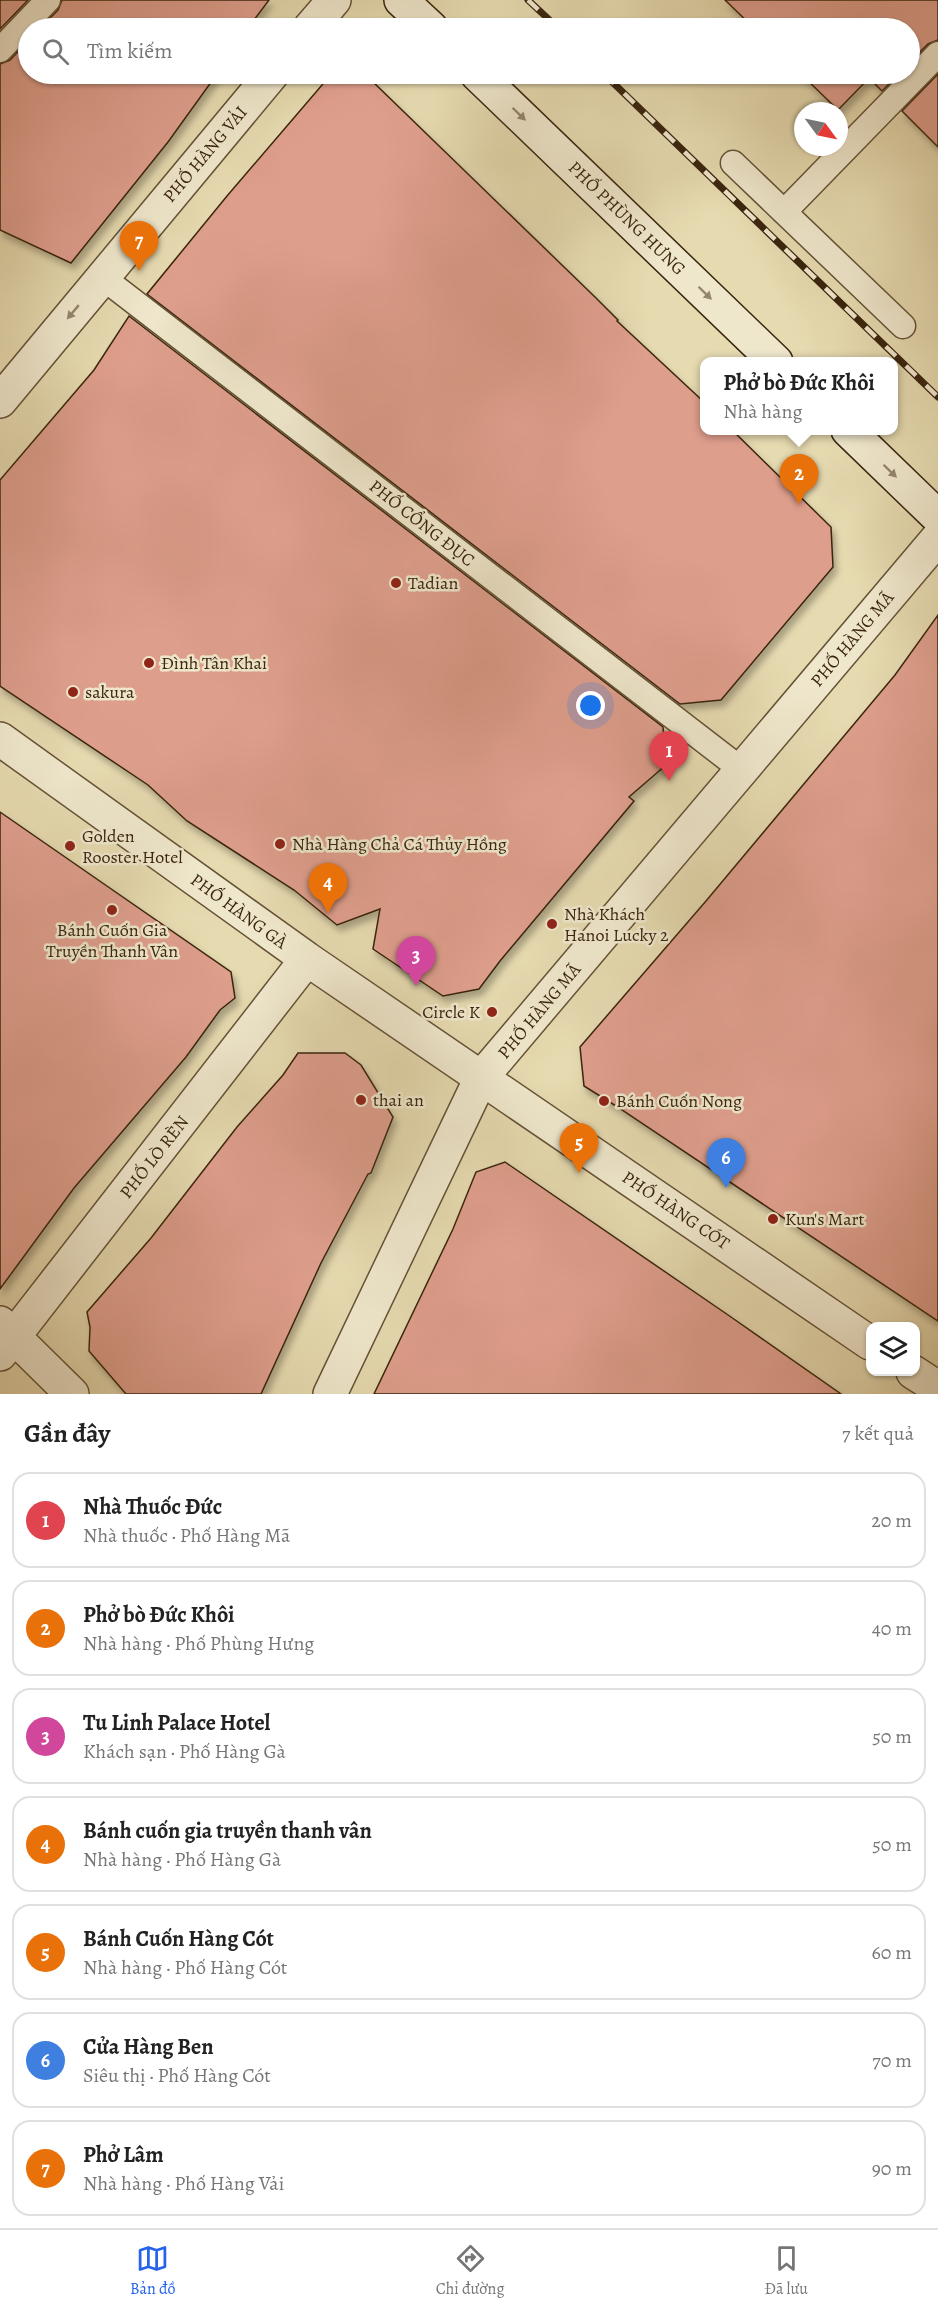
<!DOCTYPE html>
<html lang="vi">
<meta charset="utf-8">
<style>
:root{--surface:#fff;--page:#f6f6f6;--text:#222;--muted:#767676;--line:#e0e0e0;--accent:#2563eb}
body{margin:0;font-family:Alegreya,serif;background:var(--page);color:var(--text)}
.controls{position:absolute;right:18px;bottom:18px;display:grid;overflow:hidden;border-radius:12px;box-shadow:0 2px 4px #0004}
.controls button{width:54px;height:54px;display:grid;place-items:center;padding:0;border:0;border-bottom:2px solid var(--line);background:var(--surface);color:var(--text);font:30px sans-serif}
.compass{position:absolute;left:794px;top:102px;width:54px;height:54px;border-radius:50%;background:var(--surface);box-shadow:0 2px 4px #0004;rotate:123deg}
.you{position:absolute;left:591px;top:706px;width:21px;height:21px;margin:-15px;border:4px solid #fff;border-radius:50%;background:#1a73e8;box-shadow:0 0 0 9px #1a73e833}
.badge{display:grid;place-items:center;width:39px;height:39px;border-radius:50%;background:var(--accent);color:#fff;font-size:20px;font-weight:700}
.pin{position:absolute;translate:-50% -50px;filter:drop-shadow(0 2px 3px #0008)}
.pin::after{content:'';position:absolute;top:32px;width:21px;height:18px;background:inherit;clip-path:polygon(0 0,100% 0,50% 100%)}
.popup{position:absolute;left:700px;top:357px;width:198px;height:78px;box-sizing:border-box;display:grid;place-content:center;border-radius:12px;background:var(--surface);filter:drop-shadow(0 2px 4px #0005);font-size:20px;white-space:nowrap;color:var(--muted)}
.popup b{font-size:22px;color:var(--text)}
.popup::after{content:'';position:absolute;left:50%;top:100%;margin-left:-12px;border:12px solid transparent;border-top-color:var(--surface)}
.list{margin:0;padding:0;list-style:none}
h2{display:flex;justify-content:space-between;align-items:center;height:78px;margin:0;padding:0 24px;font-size:26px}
h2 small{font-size:20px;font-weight:400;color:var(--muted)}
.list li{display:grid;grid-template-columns:39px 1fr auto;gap:18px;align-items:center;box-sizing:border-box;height:96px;margin:0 12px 12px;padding:0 12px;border:2px solid var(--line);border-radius:18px}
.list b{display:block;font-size:22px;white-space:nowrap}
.list p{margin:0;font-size:20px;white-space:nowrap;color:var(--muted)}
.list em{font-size:20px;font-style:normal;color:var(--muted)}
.icon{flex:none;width:33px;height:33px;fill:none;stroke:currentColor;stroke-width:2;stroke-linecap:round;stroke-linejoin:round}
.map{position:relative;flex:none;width:938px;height:1394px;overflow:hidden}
.search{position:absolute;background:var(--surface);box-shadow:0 2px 4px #0004;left:18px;right:18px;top:18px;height:66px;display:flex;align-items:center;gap:15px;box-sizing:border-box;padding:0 21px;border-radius:33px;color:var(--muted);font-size:22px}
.sheet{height:834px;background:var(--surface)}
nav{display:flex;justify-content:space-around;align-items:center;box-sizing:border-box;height:84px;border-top:2px solid var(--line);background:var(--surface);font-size:16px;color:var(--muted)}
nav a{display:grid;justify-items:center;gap:3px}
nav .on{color:var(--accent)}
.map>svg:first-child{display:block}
.building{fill:#de9e8c;stroke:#3a250e;stroke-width:1.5;filter:url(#shadow)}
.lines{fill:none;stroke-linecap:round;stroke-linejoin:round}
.lane-casing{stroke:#655236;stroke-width:27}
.street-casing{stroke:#655236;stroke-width:36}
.secondary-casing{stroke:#3a250e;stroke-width:36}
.lane{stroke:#efe7cc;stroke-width:24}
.street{stroke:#efe7cc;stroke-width:33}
.secondary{stroke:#efe7cc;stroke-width:33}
.rail-casing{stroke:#3a250e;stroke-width:7}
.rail{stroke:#efe7cc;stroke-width:4.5;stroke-dasharray:14;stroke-linecap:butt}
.oneway{fill:#94866d}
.poi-dot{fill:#8f2418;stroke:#efe7cc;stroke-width:2}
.labels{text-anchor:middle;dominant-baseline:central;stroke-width:5;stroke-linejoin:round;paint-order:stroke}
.street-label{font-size:18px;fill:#3a250e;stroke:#efe7cc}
.poi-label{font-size:18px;fill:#3a250e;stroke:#efe7cc;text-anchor:start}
</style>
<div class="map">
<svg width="938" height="1394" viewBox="0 0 938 1394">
<defs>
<filter id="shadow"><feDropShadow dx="3.5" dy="6" stdDeviation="3" flood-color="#0004"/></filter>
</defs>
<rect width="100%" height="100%" fill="#e6dab0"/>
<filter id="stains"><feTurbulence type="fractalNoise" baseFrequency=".00333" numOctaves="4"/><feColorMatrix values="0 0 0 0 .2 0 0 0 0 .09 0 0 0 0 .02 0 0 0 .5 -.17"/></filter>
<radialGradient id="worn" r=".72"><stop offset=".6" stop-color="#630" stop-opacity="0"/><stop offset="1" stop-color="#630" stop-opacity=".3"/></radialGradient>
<path class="building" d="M 0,0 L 28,0 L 0,29 Z
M 62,0 L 269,0 L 248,28 L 40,28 L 58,10 Z
M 725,0 L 938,0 L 938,40 L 928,44 L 909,63 L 909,28 L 754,28 Z
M 28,41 L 28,74 L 217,74 L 168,142 L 71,263 L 0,230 L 0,64 L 10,60 Z
M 801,74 L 899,74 L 882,91 L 869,78 L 838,110 Z
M 938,74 L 938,147 L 902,111 Z
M 328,78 L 371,80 L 595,297 L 618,320 L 617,321 L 705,403 L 705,430 L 732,430 L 831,527 L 833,567 L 721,700 L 680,704 L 147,294 L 227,196 Z
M 129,316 L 663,727 L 666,765 L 629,797 L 634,801 L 500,961 L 479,989 L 443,996 L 373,949 L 380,909 L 337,925 L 294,890 L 187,821 L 148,785 L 0,686 L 0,480 L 94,370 Z
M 938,615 L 938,1321 L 616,1106 L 584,1086 L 580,1047 L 706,901 L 895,675 Z
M 0,812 L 231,972 L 235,998 L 220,1010 L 186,1057 L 74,1188 L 0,1289 Z
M 298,1053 L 345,1053 L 361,1065 L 393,1117 L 371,1173 L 368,1174 L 321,1263 L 261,1394 L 126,1394 L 89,1351 L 90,1327 L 87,1312 L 151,1238 L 237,1127 L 283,1075 Z
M 505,1162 L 731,1317 L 841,1394 L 374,1394 L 453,1229 L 476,1172 Z"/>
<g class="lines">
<defs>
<path id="lane" d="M 0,50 L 48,0
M 733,163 L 903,326
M 784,212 L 938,54
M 102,277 L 742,770"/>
<path id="street" d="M 310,28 L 334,0
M 0,401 L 272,74
M 0,739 L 307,959 L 870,1343
M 0,1323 L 72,1394
M 0,1354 L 307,959
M 913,1372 L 938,1388
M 330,1394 L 481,1078 L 938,538"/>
<path id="secondary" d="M 401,0 L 431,28
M 477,74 L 776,362
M 848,430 L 938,517"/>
</defs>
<use href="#lane" class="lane-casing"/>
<use href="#street" class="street-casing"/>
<use href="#secondary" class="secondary-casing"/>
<use href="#lane" class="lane"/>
<use href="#street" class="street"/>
<use href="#secondary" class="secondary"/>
<defs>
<path id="rail" d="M 528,0 L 558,28
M 604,74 L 938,397"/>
</defs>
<use href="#rail" class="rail-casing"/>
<use href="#rail" class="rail"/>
</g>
<defs><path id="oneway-solid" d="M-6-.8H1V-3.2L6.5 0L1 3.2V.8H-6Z" transform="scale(1.5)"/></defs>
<g class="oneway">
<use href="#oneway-solid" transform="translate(519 114) rotate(44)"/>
<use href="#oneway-solid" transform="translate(705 293) rotate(44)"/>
<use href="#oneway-solid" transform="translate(73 312) rotate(130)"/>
<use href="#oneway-solid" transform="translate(890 471) rotate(44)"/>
</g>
<g class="poi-dot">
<circle cx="396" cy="583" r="6"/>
<circle cx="149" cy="663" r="6"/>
<circle cx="73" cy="692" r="6"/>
<circle cx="280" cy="844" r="6"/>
<circle cx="70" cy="846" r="6"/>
<circle cx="112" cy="910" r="6"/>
<circle cx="552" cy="924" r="6"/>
<circle cx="492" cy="1012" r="6"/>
<circle cx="361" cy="1100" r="6"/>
<circle cx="604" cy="1101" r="6"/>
<circle cx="773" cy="1219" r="6"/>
</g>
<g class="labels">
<g class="street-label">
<text transform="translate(205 154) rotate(-50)">PHỐ HÀNG VẢI</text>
<text transform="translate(627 218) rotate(44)">PHỐ PHÙNG HƯNG</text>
<text transform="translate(422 523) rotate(38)">PHỐ CỔNG ĐỤC</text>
<text transform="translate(852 639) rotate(-50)">PHỐ HÀNG MÃ</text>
<text transform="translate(239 911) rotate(36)">PHỐ HÀNG GÀ</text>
<text transform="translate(539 1011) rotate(-50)">PHỐ HÀNG MÃ</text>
<text transform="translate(154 1157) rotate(-52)">PHỐ LÒ RÈN</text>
<text transform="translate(676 1210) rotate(34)">PHỐ HÀNG CÓT</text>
</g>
<g class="poi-label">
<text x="408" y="583">Tadian</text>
<text x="161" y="663">Đình Tân Khai</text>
<text x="85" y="692">sakura</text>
<text x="82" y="836">Golden<tspan x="82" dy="21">Rooster Hotel</tspan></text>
<text x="292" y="844">Nhà Hàng Chả Cá Thủy Hồng</text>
<text x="564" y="914">Nhà Khách<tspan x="564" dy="21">Hanoi Lucky 2</tspan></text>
<text x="112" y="930" text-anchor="middle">Bánh Cuốn Gia<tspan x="112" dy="21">Truyền Thanh Vân</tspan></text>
<text x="480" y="1012" text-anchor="end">Circle K</text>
<text x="373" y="1100">thai an</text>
<text x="616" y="1101">Bánh Cuốn Nong</text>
<text x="785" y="1219">Kun's Mart</text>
</g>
</g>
<rect width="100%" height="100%" filter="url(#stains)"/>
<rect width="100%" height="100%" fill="url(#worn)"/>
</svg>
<div class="controls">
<button><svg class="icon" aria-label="layers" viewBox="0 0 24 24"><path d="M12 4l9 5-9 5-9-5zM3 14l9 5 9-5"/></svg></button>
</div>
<svg class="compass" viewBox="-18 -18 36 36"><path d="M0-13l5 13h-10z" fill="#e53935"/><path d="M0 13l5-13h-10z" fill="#767676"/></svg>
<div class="you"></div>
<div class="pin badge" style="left:669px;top:781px;background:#e0444e">1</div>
<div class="pin badge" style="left:799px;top:504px;background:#e8710a">2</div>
<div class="popup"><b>Phở bò Đức Khôi</b>Nhà hàng</div>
<div class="pin badge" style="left:416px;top:986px;background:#d1479c">3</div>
<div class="pin badge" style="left:328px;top:913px;background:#e8710a">4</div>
<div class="pin badge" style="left:579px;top:1173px;background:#e8710a">5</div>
<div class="pin badge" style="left:726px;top:1188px;background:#3f7fe0">6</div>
<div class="pin badge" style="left:139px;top:271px;background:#e8710a">7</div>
<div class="search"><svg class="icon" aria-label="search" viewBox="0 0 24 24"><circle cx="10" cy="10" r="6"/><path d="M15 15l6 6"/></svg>Tìm kiếm</div>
</div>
<section class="sheet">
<h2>Gần đây<small>7 kết quả</small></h2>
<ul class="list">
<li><span class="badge" style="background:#e0444e">1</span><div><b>Nhà Thuốc Đức</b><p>Nhà thuốc · Phố Hàng Mã</p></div><em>20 m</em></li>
<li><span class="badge" style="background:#e8710a">2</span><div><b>Phở bò Đức Khôi</b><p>Nhà hàng · Phố Phùng Hưng</p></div><em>40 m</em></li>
<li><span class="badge" style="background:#d1479c">3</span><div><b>Tu Linh Palace Hotel</b><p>Khách sạn · Phố Hàng Gà</p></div><em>50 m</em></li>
<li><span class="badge" style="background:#e8710a">4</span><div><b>Bánh cuốn gia truyền thanh vân</b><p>Nhà hàng · Phố Hàng Gà</p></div><em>50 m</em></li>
<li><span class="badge" style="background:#e8710a">5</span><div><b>Bánh Cuốn Hàng Cót</b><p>Nhà hàng · Phố Hàng Cót</p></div><em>60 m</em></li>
<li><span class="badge" style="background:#3f7fe0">6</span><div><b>Cửa Hàng Ben</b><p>Siêu thị · Phố Hàng Cót</p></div><em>70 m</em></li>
<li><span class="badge" style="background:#e8710a">7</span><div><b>Phở Lâm</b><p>Nhà hàng · Phố Hàng Vải</p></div><em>90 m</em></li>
</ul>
</section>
<nav>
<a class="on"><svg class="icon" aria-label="map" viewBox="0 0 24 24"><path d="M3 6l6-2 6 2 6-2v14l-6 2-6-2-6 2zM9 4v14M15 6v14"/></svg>Bản đồ</a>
<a><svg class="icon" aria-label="directions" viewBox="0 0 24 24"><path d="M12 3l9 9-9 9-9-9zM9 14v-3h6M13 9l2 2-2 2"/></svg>Chỉ đường</a>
<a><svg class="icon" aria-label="saved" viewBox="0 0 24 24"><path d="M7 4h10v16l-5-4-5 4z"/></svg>Đã lưu</a>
</nav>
